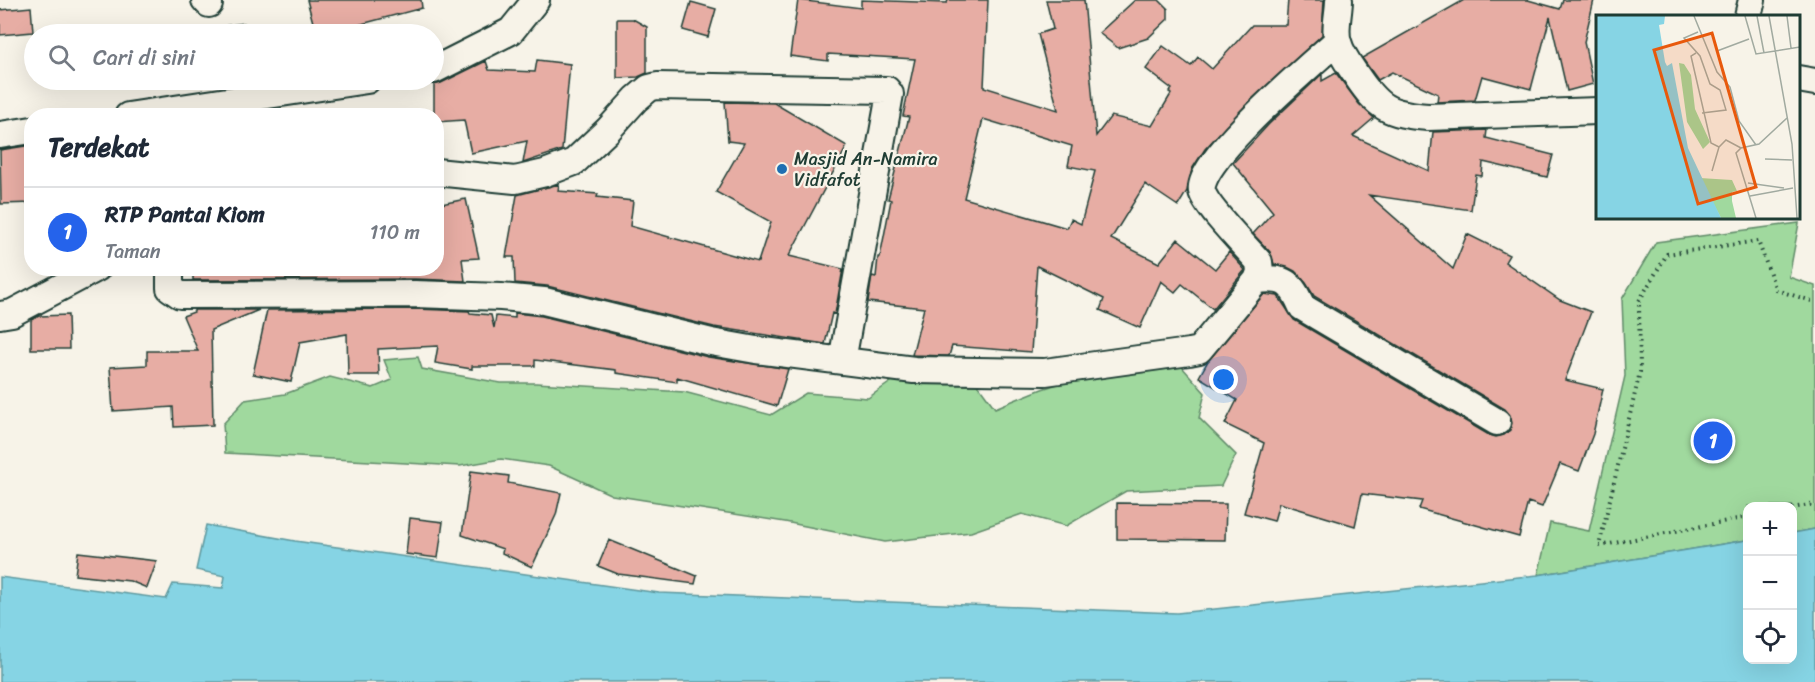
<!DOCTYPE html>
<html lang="id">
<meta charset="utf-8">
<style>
:root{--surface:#fff;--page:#f2f2f3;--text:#1f2937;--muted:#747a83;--line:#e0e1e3;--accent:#2563eb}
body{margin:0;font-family:Sriracha,sans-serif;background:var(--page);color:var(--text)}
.controls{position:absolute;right:18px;bottom:18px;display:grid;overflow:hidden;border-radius:12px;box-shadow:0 6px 24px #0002}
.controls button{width:54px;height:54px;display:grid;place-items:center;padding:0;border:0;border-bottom:2px solid var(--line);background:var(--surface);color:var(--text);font:30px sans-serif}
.you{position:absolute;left:1224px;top:380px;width:21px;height:21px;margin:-15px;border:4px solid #fff;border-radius:50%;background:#1a73e8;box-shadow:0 0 0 9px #1a73e833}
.badge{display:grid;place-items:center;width:39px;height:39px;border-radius:50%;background:var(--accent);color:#fff;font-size:20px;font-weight:700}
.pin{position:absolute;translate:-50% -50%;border:3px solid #fff;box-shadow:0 2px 6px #0006}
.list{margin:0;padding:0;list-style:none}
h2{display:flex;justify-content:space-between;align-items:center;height:78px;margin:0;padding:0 24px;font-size:26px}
h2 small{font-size:20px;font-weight:400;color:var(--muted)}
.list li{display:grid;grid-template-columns:39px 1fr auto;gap:18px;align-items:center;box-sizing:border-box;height:90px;padding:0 24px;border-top:2px solid var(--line)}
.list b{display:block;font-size:22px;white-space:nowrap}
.list p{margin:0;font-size:20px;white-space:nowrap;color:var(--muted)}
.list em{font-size:20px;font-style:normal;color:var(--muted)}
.icon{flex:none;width:33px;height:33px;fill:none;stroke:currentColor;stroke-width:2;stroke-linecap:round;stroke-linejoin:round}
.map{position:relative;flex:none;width:1815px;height:682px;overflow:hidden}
.search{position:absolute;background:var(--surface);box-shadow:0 6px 24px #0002;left:24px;top:24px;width:420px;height:66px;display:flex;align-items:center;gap:15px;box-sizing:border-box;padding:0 21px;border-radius:33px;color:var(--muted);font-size:22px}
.panel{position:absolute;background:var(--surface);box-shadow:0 6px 24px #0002;left:24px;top:108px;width:420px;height:168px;border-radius:24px}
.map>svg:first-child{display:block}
.green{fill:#a0d99e;stroke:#608b69;stroke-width:1.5}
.water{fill:#86d4e4;stroke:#5d989e;stroke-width:1.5}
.building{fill:#e7ada4;stroke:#1f3d34;stroke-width:1.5;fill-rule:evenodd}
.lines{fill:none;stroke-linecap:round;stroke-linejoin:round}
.minor-casing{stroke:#1f3d34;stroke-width:30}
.path{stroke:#1f3d34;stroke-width:4;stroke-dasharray:1.5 4.5;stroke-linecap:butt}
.minor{stroke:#f7f3e8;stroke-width:26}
.poi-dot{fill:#1f6fb2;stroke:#f7f3e8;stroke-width:2}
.labels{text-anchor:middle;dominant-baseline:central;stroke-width:4.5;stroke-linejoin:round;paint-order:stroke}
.poi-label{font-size:18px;fill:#1f3d34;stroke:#f7f3e8;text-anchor:start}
.inset-road{fill:none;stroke:#a1aaa0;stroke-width:1.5}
.view{fill:#e8590c;fill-opacity:0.15;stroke:#e8590c;stroke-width:3}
.inset-edge{fill:none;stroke:#1f3d34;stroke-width:3}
</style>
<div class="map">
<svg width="1815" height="682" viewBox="0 0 1815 682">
<rect width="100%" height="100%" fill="#f7f3e8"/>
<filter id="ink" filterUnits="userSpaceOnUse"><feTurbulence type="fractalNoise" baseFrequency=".0167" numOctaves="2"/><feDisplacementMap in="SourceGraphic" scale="12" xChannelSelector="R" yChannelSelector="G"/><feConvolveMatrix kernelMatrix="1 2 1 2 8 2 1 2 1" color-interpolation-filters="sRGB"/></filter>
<g filter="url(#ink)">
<path class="green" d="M 1799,223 L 1789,277 L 1815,286 L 1815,529 L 1793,533 L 1792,506 L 1748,506 L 1747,540 L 1538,575 L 1550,523 L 1589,531 L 1625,376 L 1622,299 L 1656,242 Z
M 418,357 L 422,369 L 501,383 L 536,383 L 684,392 L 771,415 L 806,393 L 868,398 L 895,379 L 976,382 L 995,408 L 1042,389 L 1108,368 L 1174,358 L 1205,393 L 1199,418 L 1236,455 L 1221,486 L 1126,491 L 1066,526 L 1022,514 L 971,532 L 885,542 L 785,522 L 612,495 L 549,466 L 501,459 L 460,466 L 225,453 L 223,424 L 245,400 L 285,394 L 330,377 L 373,388 L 392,380 L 384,360 Z"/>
<path class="water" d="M 206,525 L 295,541 L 659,593 L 1177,613 L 1538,575 L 1747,540 L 1748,660 L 1792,660 L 1793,533 L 1815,529 L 1815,682 L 0,682 L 0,577 L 166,599 L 173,584 L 223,588 L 225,576 L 196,570 Z"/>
<path class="building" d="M 307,0 L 421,0 L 422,8 L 324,34 L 316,34 Z
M 798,0 L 861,8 L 861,0 L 947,3 L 948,0 L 988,0 L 984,87 L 1058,110 L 1038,34 L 1053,29 L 1046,0 L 1084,0 L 1096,136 L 1111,116 L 1152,126 L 1171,94 L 1169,92 L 1172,89 L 1146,69 L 1163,46 L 1191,66 L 1198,57 L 1212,69 L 1252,25 L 1286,25 L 1288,0 L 1324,0 L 1322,35 L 1248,103 L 1205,149 L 1192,169 L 1187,191 L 1178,206 L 1145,184 L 1111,239 L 1159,263 L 1178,239 L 1215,269 L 1229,252 L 1245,270 L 1213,309 L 1182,284 L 1175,292 L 1161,281 L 1140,328 L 1100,310 L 1104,299 L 1037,266 L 1031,352 L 952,346 L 949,356 L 912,355 L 924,308 L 868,302 L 872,276 L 876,277 L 878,257 L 880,257 L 891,200 L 888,199 L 909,117 L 903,116 L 915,59 L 828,54 L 828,61 L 790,56 ZM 983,119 L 1072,146 L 1068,166 L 1095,171 L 1081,224 L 1071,219 L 1067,228 L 964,198 Z
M 1135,0 L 1159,0 L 1168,9 L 1168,19 L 1148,38 L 1118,48 L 1099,33 Z
M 1464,0 L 1528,0 L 1560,9 L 1563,0 L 1594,0 L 1584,42 L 1593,84 L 1567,91 L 1550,17 L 1531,89 L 1482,76 L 1475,100 L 1437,102 L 1438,94 L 1392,72 L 1378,80 L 1362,58 Z
M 691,2 L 716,9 L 708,37 L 683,30 Z
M 31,7 L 33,32 L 0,35 L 0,10 Z
M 617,19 L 633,19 L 647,27 L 647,73 L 638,77 L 617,78 Z
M 244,23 L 246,34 L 210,34 L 210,28 Z
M 537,60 L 570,64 L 562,150 L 523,163 L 527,141 L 471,153 L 464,120 L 436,122 L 436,116 L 434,116 L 434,85 L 441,83 L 486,61 L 489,70 L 535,72 Z
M 1336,73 L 1359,104 L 1374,118 L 1353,136 L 1429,171 L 1433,132 L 1487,130 L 1486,138 L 1553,155 L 1547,177 L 1483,162 L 1482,176 L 1476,175 L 1471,210 L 1369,195 L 1453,269 L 1467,234 L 1509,255 L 1505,262 L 1560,300 L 1591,312 L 1565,380 L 1603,389 L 1593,434 L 1579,471 L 1560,464 L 1542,507 L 1528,502 L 1519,537 L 1419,509 L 1422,501 L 1362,494 L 1355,526 L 1279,503 L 1274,521 L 1244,513 L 1264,443 L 1225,424 L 1237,400 L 1199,377 L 1208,361 L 1264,294 L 1278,296 L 1294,320 L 1489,435 L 1496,437 L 1504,435 L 1510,430 L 1512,423 L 1510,415 L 1505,409 L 1314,296 L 1306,283 L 1295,271 L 1287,267 L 1274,264 L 1270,252 L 1253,234 L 1273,212 L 1233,163 L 1269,124 L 1322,74 L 1322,81 Z
M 725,102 L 774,103 L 847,146 L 789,256 L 843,269 L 835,314 L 832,313 L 825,344 L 714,327 L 547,286 L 515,283 L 514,257 L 506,257 L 517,195 L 559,184 L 558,191 L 598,194 L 597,197 L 633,201 L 630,226 L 758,262 L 771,222 L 716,192 L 744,143 L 728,141 Z
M 32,145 L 32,203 L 1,204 L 0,150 Z
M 466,199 L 479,258 L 462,259 L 465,281 L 415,279 L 193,280 L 193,268 L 436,268 L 436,205 Z
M 415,309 L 469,311 L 470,313 L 491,315 L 494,328 L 496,316 L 515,318 L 515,313 L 542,316 L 708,357 L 788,369 L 777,406 L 677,377 L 677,382 L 616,373 L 616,370 L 535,360 L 535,366 L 472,366 L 472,369 L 435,363 L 438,346 L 378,349 L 379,375 L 348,375 L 347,334 L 300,342 L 291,382 L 253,374 L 267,310 Z
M 194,310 L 259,310 L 211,330 L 213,425 L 174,427 L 173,407 L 113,411 L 110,367 L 147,365 L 147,351 L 198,351 L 183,316 L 194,312 Z
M 68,315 L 69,349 L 31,349 L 31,320 L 39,316 Z
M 471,471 L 509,476 L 508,483 L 561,493 L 556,515 L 532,567 L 502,553 L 503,549 L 462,535 Z
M 1117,503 L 1226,504 L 1225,540 L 1117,539 Z
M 410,518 L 443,522 L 438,558 L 406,554 Z
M 609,540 L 697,576 L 695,584 L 618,574 L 598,566 Z
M 78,552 L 157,561 L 147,588 L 130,581 L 75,575 Z"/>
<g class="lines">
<defs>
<path id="minor" d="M 205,0 L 209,4
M 1339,0 C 1339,12 1334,30 1338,42 C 1341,54 1349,65 1356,75 C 1378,108 1388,114 1428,117 L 1598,111
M 1748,16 L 1752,0
M 434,70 L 511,31 L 536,0
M 1798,79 L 1815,82
M 128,116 L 367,80
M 0,135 L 32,130
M 436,172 L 515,180 L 545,173 L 574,162 L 608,130 L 636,99 L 649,88 L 657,86 L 887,90 L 890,94 L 842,361
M 170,268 L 170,288 L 180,295 L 415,294 L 501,297 L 544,301 L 711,342 L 756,350 L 914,370 L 1045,372 L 1189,352 L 1199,350 L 1257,280 L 1260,272 L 1259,262 C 1247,248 1205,206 1202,191 C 1195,162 1314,62 1337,41
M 1257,280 C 1285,277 1291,282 1302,307 L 1497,422
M 0,315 L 12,313 L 97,268"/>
</defs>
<use href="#minor" class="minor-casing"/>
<path class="path" d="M 1792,508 L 1815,504
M 1748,517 L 1599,546 L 1640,372 L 1639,301 L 1667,254 L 1758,241 L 1776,290 L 1815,302"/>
<use href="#minor" class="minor"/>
</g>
</g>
<circle class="poi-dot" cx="782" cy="169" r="6"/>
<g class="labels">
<g class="poi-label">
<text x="794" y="159">Masjid An-Namira<tspan x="794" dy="21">Vidfafot</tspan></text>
</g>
</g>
<g transform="translate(1596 15)">
<rect width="204" height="204" fill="#f7f3e8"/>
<path d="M 83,48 L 88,49 L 95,60 L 99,94 L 114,127 L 107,134 L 91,107 ZM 104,163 L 136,165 L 141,176 L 136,177 L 136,186 L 140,203 L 125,203 Z" fill="#a0d99e"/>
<path d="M 0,1 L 69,1 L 68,9 L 63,10 L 69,47 L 71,51 L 76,48 L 92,133 L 125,203 L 0,203 Z" fill="#86d4e4"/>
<path class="inset-road" d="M 98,1 L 121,57 L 134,72 L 143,106 L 160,130M 149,1 L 160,39 L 204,32M 161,1 L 168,38M 173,1 L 196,129 L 201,203M 191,1 L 195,33M 102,17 L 88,23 L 104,41 L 114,69 L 124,75 L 130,95 L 106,98M 121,36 L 153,24M 100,38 L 95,41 L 115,128 L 123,132 L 130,125 L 145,133M 169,144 L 196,145M 116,156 L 123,132M 152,168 L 188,173M 154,181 L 197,173M 160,203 L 140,138 L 145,133 L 163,129 L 191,103"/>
<path class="view" d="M 116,18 L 160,172 L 102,189 L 58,35 Z"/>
<rect width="204" height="204" class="inset-edge"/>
</g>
</svg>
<div class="controls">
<button>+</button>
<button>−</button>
<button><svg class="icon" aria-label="locate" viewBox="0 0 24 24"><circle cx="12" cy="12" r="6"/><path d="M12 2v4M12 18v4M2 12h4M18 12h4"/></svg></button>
</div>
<div class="you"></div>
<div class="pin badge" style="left:1713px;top:441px">1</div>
<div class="search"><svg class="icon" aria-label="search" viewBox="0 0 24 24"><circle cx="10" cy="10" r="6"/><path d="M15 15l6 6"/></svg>Cari di sini</div>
<section class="panel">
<h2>Terdekat<small></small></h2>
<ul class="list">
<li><span class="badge">1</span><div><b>RTP Pantai Kiom</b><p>Taman</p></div><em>110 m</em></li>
</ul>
</section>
</div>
